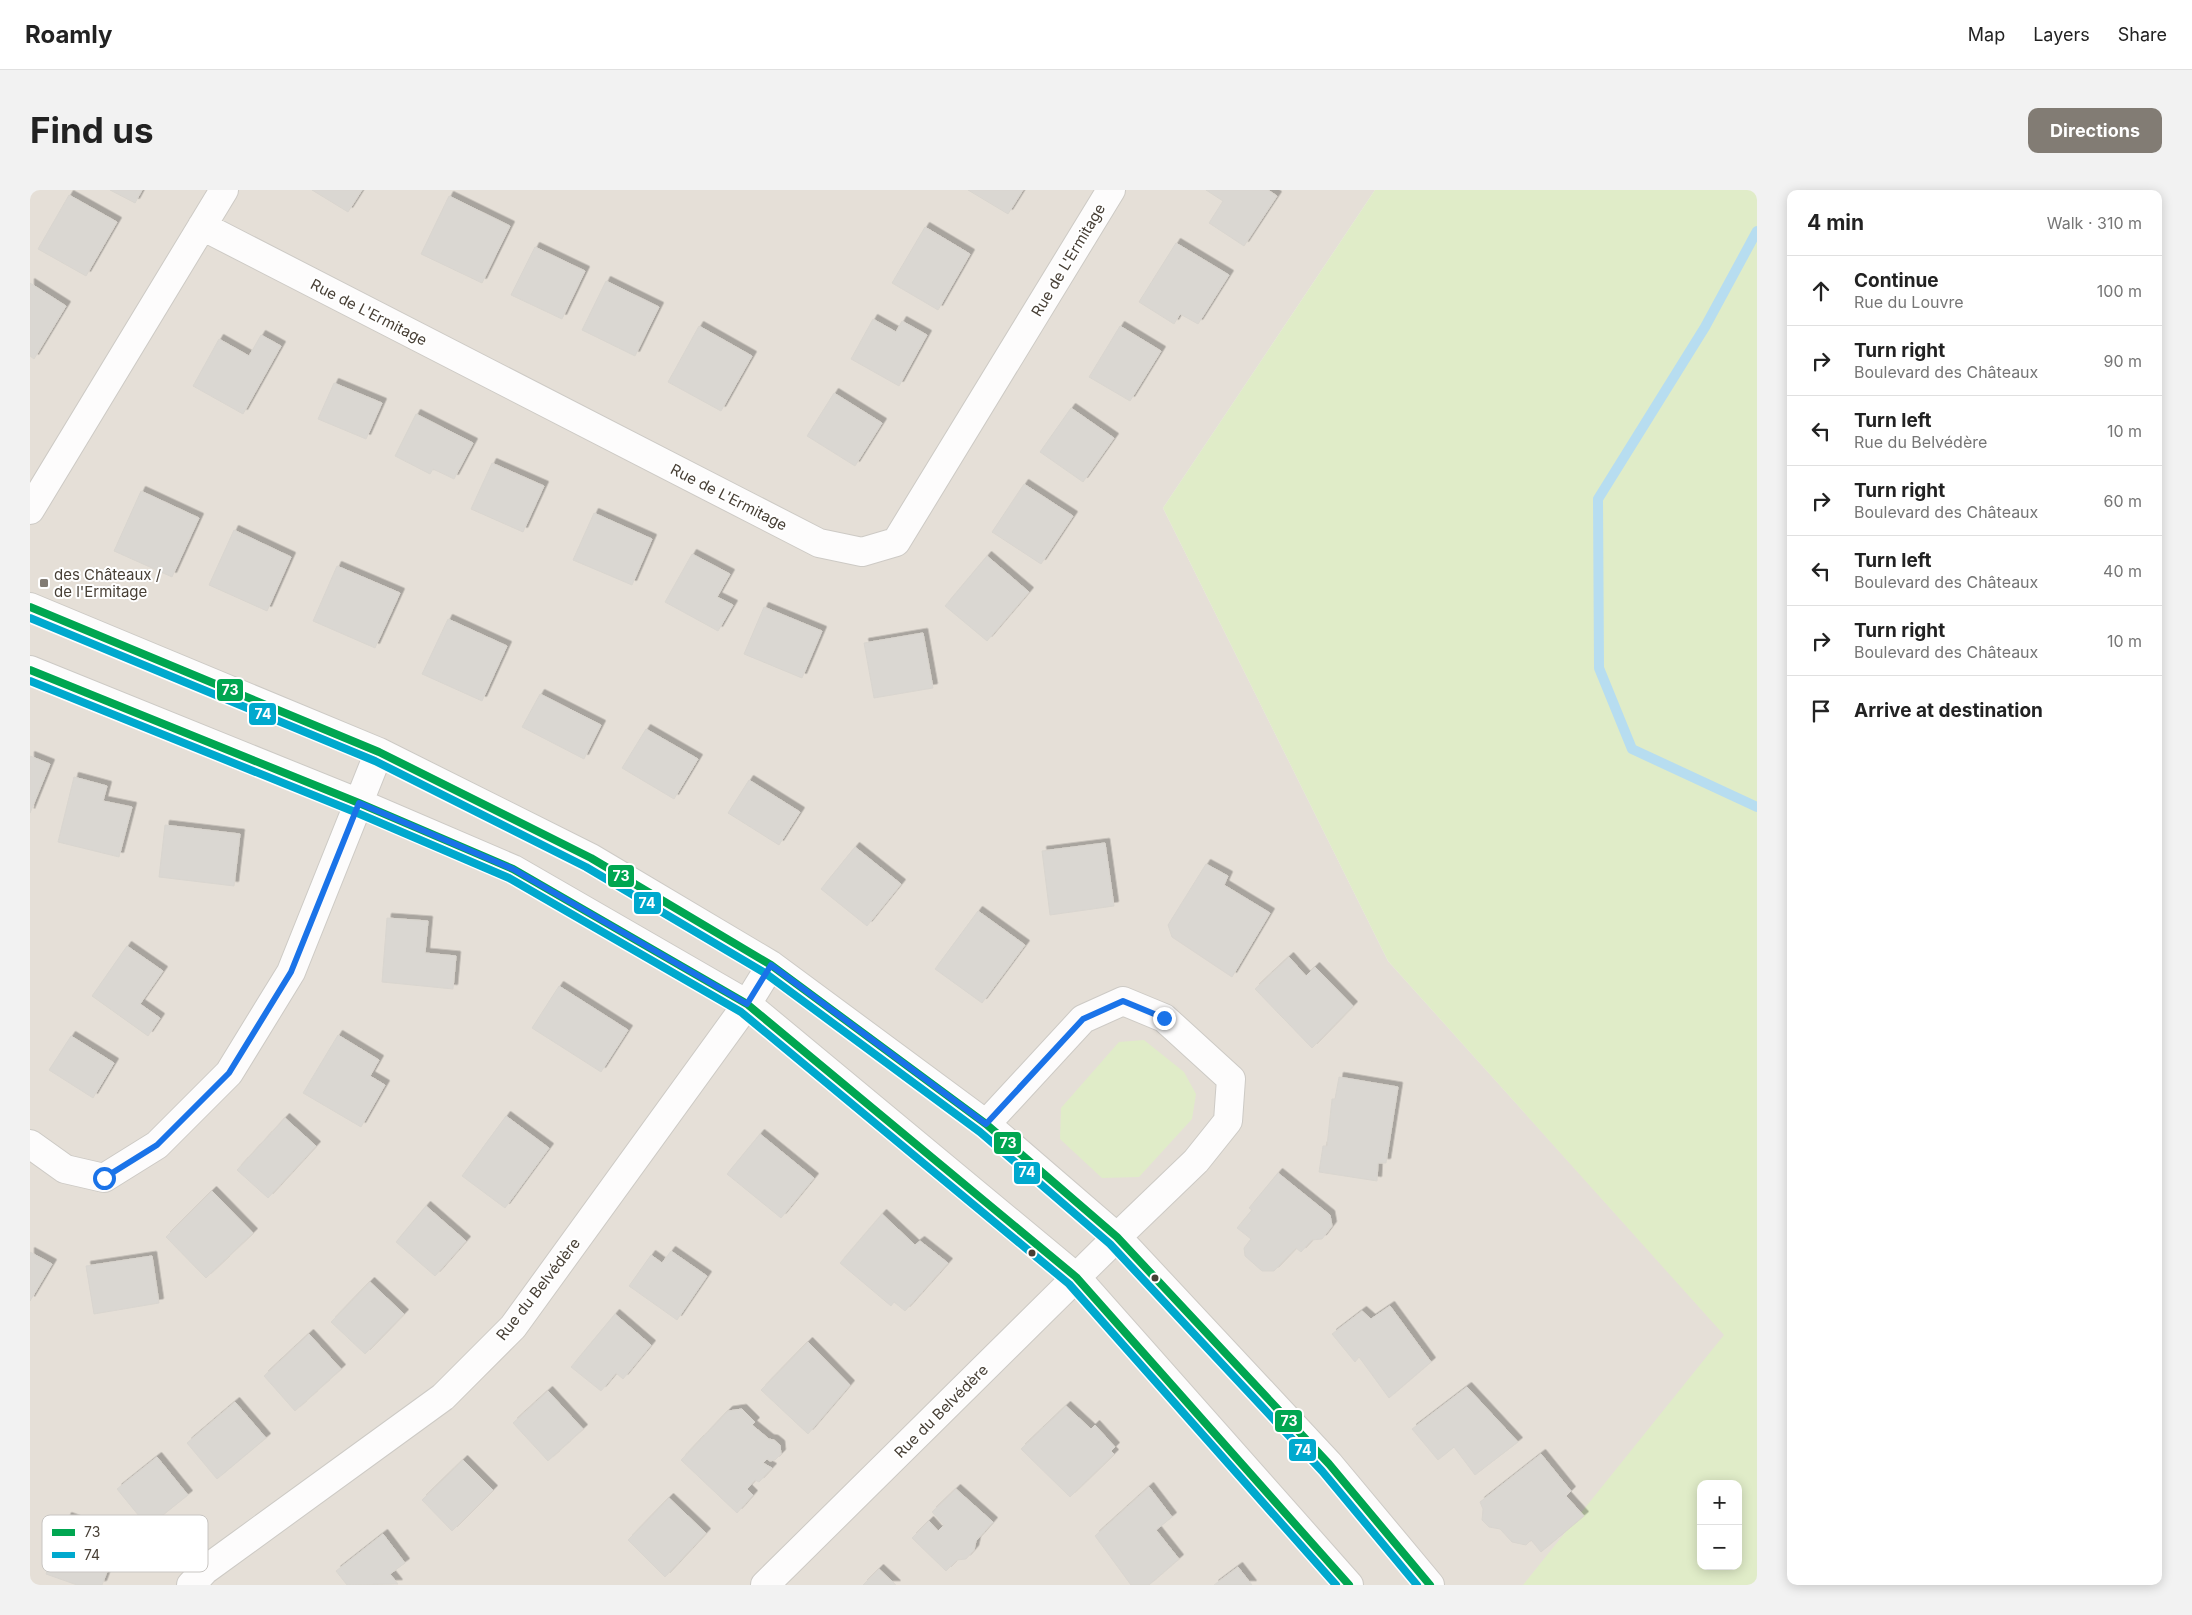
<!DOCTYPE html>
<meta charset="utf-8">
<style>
:root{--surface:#fff;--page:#f2f2f2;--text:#222;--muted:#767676;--line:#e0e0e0;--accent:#827c74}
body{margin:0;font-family:Inter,sans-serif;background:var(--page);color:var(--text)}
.controls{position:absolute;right:15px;bottom:15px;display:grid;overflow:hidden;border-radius:10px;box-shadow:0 2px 12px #0003}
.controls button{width:45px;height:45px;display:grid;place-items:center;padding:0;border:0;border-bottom:1px solid var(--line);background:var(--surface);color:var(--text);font:25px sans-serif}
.stop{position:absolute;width:15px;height:15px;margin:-11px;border:4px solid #1a73e8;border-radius:50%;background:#fff}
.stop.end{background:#1a73e8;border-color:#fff;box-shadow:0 1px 5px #0008}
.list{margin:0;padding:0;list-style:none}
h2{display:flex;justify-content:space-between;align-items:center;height:65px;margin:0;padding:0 20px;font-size:21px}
h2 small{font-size:16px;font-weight:400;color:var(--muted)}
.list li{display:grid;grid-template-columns:32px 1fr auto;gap:15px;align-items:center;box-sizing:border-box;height:70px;padding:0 20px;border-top:1px solid var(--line)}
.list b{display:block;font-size:19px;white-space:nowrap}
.list p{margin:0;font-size:16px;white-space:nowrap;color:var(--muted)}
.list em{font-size:16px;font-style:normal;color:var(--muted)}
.icon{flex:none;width:28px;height:28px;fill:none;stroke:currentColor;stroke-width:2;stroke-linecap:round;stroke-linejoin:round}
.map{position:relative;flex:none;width:1727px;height:1395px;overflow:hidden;border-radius:10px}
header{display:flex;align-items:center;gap:30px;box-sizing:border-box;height:70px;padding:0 25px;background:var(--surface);border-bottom:1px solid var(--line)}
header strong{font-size:24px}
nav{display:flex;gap:28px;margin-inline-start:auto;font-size:18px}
.intro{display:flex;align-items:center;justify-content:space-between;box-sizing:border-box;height:120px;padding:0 30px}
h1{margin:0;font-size:35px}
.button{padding:12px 22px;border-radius:10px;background:var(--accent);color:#fff;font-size:18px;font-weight:700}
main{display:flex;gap:30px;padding:0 30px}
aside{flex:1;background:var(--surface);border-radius:10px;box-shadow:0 2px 12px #0003}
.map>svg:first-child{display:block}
.residential{fill:#e5dfd7}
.green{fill:#e0ecc8;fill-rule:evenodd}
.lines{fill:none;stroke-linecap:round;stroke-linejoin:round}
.stream{stroke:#b7ddf0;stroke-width:10}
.building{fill:#dad7d2;stroke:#d9d5cf;filter:url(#shadow)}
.minor-casing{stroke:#cdcac5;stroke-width:30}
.minor{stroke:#fdfcfc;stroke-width:28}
.bus-1-casing{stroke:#fff;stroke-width:11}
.bus-2-casing{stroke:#fff;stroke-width:11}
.bus-1{stroke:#00a651;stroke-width:8}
.bus-2{stroke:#00a9ce;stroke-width:8}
.route{stroke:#1a73e8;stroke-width:6}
.poi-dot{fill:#827c74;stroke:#fff;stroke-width:2}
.bus-dot{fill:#473f35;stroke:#fff;stroke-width:2}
.labels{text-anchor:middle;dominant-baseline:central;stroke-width:4;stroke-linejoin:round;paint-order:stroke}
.street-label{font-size:15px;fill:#473f35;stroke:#fff}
.poi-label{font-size:15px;fill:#473f35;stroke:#fff;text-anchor:start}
.key{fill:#fff;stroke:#c8c5c2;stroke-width:1}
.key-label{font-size:14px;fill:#473f35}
.line-badge{stroke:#fff;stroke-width:2}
.badge-label{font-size:14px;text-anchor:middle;font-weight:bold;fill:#fff}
</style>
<header>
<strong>Roamly</strong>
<nav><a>Map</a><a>Layers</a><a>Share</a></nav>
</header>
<div class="intro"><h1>Find us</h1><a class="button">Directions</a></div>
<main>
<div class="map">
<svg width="1727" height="1395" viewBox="0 0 1727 1395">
<defs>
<filter id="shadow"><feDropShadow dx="4.5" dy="-4.5" stdDeviation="0" flood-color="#0004"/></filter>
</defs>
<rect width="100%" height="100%" fill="#f0eeea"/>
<path class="residential" d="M 0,0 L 1345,0 L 1133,318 L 1358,771 L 1695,1145 L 1498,1395 L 0,1395 Z"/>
<path class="green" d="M 1345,0 L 1727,0 L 1727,1395 L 1493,1395 L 1694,1145 L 1358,771 L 1133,318 ZM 1671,1294 L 1708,1294 L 1708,1376 L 1671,1376 Z
M 1114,850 L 1154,882 L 1166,904 L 1162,929 L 1109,987 L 1072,988 L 1030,949 L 1031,918 L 1089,852 Z"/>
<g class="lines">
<path class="stream" d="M 1727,41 L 1675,137 L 1568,309 L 1569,478 L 1602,559 L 1727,617"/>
</g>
<path class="building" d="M 80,0 L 112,0 L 105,13 Z
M 282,0 L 332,0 L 318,22 Z
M 938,0 L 993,0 L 978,24 Z
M 1176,0 L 1238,0 L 1247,6 L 1214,56 L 1179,33 L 1193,11 Z
M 39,5 L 87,32 L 56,86 L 8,59 Z
M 419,6 L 480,36 L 452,93 L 391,64 Z
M 895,37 L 940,64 L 908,120 L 862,93 Z
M 1146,53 L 1199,85 L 1168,134 L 1150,124 L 1144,134 L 1109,112 Z
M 505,57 L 555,81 L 532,129 L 481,105 Z
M 576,91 L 629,117 L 605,166 L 552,140 Z
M 0,93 L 36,116 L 4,169 L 0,166 Z
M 843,129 L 866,142 L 872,131 L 897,145 L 869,196 L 821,169 Z
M 669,136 L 722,166 L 691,221 L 638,192 Z
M 1090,136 L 1131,161 L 1100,211 L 1059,187 Z
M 231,145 L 251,156 L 213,224 L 163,196 L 189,149 L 219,166 Z
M 304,193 L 352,213 L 336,249 L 288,229 Z
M 804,203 L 852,233 L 825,276 L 777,246 Z
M 1041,218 L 1084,248 L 1053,292 L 1010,262 Z
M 386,224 L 443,253 L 424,289 L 403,279 L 400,284 L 365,266 Z
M 462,273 L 514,296 L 493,342 L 441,319 Z
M 994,294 L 1043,326 L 1011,374 L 962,342 Z
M 111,301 L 169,328 L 142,387 L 84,361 Z
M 564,323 L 622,349 L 602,395 L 543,370 Z
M 204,340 L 261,367 L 237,421 L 179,395 Z
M 662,364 L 700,384 L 687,407 L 703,415 L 688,441 L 635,412 Z
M 957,366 L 999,402 L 957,451 L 915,416 Z
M 307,376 L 370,403 L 345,458 L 283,431 Z
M 734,417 L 792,441 L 772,488 L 714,464 Z
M 418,429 L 477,456 L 452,511 L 392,484 Z
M 893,443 L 903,498 L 844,508 L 834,453 Z
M 510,504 L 571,535 L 554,569 L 492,537 Z
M 616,539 L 668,569 L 644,609 L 592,578 Z
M 0,566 L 20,574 L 0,623 Z
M 44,587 L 77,596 L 73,611 L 102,617 L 89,667 L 28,652 Z
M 719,590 L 770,622 L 749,655 L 698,623 Z
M 135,635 L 210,644 L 204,696 L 129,687 Z
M 1075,653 L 1084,716 L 1020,725 L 1012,661 Z
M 825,657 L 871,694 L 837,736 L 791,699 Z
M 1176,674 L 1198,686 L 1194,695 L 1240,723 L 1202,787 L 1142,747 L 1138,735 Z
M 948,721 L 995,755 L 952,813 L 905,779 Z
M 357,728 L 398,731 L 395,763 L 426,766 L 423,799 L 352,792 Z
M 97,756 L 133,781 L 110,814 L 130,828 L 118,846 L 62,806 Z
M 1259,767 L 1276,786 L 1285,777 L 1323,816 L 1282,858 L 1225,799 Z
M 529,796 L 598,840 L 571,882 L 502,838 Z
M 308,845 L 349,870 L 340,886 L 355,895 L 331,937 L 273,903 Z
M 41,846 L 84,873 L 63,908 L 19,880 Z
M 1309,887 L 1368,897 L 1356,973 L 1348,973 L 1347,991 L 1289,982 L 1293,956 L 1297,956 L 1302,909 L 1305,909 Z
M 476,926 L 519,958 L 475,1018 L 432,986 Z
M 255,928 L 286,956 L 238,1008 L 207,980 Z
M 730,944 L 784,988 L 751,1028 L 697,984 Z
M 1248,983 L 1300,1025 L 1302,1036 L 1292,1049 L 1282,1050 L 1271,1062 L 1266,1058 L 1244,1081 L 1232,1081 L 1215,1066 L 1214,1058 L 1221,1049 L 1207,1038 L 1222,1020 L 1219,1018 Z
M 182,1001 L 223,1043 L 176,1088 L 136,1047 Z
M 396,1016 L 436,1051 L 405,1086 L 366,1052 Z
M 852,1024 L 885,1055 L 890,1051 L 918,1073 L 875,1121 L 864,1112 L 861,1116 L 810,1073 Z
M 641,1061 L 677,1086 L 647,1130 L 599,1096 L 621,1065 L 632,1073 Z
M 0,1062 L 22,1074 L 0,1111 Z
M 122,1066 L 129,1113 L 64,1124 L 56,1076 Z
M 340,1092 L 374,1124 L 335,1164 L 301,1132 Z
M 1360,1116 L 1401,1172 L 1359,1208 L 1329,1167 L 1325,1172 L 1302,1144 L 1332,1121 L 1341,1129 Z
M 585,1124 L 621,1155 L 593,1189 L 586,1183 L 571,1201 L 541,1177 Z
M 279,1144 L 311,1179 L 265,1221 L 234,1186 Z
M 778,1152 L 820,1195 L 778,1244 L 731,1200 Z
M 1437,1197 L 1488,1252 L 1445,1285 L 1424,1257 L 1408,1270 L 1382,1239 Z
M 518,1201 L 553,1239 L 518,1271 L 483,1233 Z
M 205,1212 L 236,1248 L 187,1289 L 157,1253 Z
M 1036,1216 L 1061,1239 L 1065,1235 L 1085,1257 L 1081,1261 L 1084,1264 L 1040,1307 L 991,1259 Z
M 712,1219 L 725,1232 L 722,1235 L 739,1249 L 744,1250 L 750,1255 L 751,1264 L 745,1270 L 740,1271 L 737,1269 L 733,1273 L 742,1278 L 729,1292 L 725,1290 L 717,1299 L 723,1305 L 707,1323 L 651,1270 L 698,1221 Z
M 1511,1264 L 1541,1301 L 1536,1306 L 1554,1326 L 1511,1362 L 1501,1350 L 1496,1355 L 1482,1352 L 1470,1339 L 1459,1337 L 1452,1330 L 1453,1319 L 1450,1312 Z
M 127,1267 L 158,1305 L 118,1337 L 87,1299 Z
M 433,1270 L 463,1300 L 422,1341 L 392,1310 Z
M 1119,1297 L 1142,1327 L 1126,1340 L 1149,1369 L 1119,1395 L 1101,1395 L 1065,1346 Z
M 926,1299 L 963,1332 L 946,1351 L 944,1360 L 936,1369 L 927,1370 L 916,1381 L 882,1348 L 899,1331 L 908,1341 L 914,1335 L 902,1322 Z
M 639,1308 L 676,1343 L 635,1387 L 598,1350 Z
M 37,1327 L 90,1347 L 72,1395 L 47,1395 L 16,1384 Z
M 353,1344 L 375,1373 L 360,1384 L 368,1394 L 317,1395 L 306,1381 Z
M 1208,1377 L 1222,1395 L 1184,1395 Z
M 849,1379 L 866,1395 L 833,1395 Z"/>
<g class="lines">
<defs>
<path id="minor" d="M 172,36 L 789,353 L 832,362 L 866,352 L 1081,0
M 0,320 L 194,0
M 0,417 L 349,562 L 561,668 L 741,775 L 956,934 L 1087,1047 L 1299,1274 L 1400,1395
M 0,480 L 329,613 L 483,679 L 717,814 L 1046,1087 L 1319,1395
M 0,954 L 35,979 L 74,988 L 127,955 L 199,883 L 261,782 L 349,562
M 161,1395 L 175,1380 L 413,1207 L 483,1137 L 717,814 L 741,775
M 735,1395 L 1087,1047 L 1166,971 L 1198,931 L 1201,889 L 1134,828 L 1093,811 L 1053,829 L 956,934"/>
</defs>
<use href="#minor" class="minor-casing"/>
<use href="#minor" class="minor"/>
<defs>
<path id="bus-1" d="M 0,417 L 349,562 L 561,668 L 741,775 L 956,934 L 1087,1047 L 1299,1274 L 1400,1395
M 0,480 L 329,613 L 483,679 L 717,814 L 1046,1087 L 1319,1395"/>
<path id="bus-2" d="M 0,428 L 345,571 L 556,677 L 735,783 L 950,942 L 1080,1054 L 1292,1281 L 1387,1395
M 0,491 L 325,622 L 479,688 L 711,822 L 1039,1094 L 1306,1395"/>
</defs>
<use href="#bus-1" class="bus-1-casing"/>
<use href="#bus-2" class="bus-2-casing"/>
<use href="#bus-1" class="bus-1"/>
<use href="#bus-2" class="bus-2"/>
</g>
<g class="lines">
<path class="route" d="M 74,988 L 127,955 L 199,883 L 261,782 L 329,613 L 483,679 L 717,814 L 741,775 L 956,934 L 1053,829 L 1093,811 L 1134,828"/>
</g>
<rect class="poi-dot" x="9" y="388" width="10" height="10" rx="2.5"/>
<g class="bus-dot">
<circle cx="1002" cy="1063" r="4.5"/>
<circle cx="1125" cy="1088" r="4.5"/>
</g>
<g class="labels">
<g class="street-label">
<text transform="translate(1038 70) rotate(-59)">Rue de L'Ermitage</text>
<text transform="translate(339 122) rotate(27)">Rue de L'Ermitage</text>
<text transform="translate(699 307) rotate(27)">Rue de L'Ermitage</text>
<text transform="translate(508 1099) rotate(-52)">Rue du Belvédère</text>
<text transform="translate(911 1221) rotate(-45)">Rue du Belvédère</text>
</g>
<g class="poi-label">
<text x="24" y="384">des Châteaux /<tspan x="24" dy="17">de l'Ermitage</tspan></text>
</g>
</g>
<rect x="12" y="1325" width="166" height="57" rx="8" class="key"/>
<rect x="22" y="1339" width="23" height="7" fill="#00a651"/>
<rect x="22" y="1362" width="23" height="6" fill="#00a9ce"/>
<g class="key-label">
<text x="54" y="1347">73</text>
<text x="54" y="1370">74</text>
</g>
<g class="line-badge">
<rect x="186" y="488" width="28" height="24" rx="5" fill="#00a651"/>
<rect x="218" y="512" width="29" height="24" rx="5" fill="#00a9ce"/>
<rect x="577" y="674" width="28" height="24" rx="5" fill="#00a651"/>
<rect x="603" y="701" width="29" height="24" rx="5" fill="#00a9ce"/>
<rect x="963" y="941" width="29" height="24" rx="5" fill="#00a651"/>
<rect x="983" y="971" width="28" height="24" rx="5" fill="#00a9ce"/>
<rect x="1244" y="1219" width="29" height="24" rx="5" fill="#00a651"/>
<rect x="1258" y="1248" width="29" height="24" rx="5" fill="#00a9ce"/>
</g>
<g class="badge-label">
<text x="200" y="505">73</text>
<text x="233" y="529">74</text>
<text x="591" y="691">73</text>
<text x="617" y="718">74</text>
<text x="978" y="958">73</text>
<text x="997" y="987">74</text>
<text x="1259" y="1236">73</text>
<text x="1273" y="1265">74</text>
</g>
</svg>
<div class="controls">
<button>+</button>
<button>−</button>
</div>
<div class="stop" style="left:74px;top:988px"></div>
<div class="stop end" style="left:1134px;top:828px"></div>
</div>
<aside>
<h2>4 min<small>Walk · 310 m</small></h2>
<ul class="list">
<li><svg class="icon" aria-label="ahead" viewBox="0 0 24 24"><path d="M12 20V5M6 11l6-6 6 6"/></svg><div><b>Continue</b><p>Rue du Louvre</p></div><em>100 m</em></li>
<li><svg class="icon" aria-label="right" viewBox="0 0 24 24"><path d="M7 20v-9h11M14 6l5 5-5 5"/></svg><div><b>Turn right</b><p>Boulevard des Châteaux</p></div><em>90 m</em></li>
<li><svg class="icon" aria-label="left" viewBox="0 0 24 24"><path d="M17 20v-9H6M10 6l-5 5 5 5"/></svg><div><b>Turn left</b><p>Rue du Belvédère</p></div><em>10 m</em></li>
<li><svg class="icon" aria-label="right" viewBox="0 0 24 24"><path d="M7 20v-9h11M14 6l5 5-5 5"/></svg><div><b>Turn right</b><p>Boulevard des Châteaux</p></div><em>60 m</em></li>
<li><svg class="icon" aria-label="left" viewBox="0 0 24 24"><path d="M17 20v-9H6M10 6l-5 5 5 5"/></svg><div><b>Turn left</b><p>Boulevard des Châteaux</p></div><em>40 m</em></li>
<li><svg class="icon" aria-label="right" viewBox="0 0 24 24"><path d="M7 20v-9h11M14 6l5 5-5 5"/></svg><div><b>Turn right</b><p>Boulevard des Châteaux</p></div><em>10 m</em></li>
<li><svg class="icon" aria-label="arrive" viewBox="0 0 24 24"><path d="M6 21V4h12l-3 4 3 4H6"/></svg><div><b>Arrive at destination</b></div></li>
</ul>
</aside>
</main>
